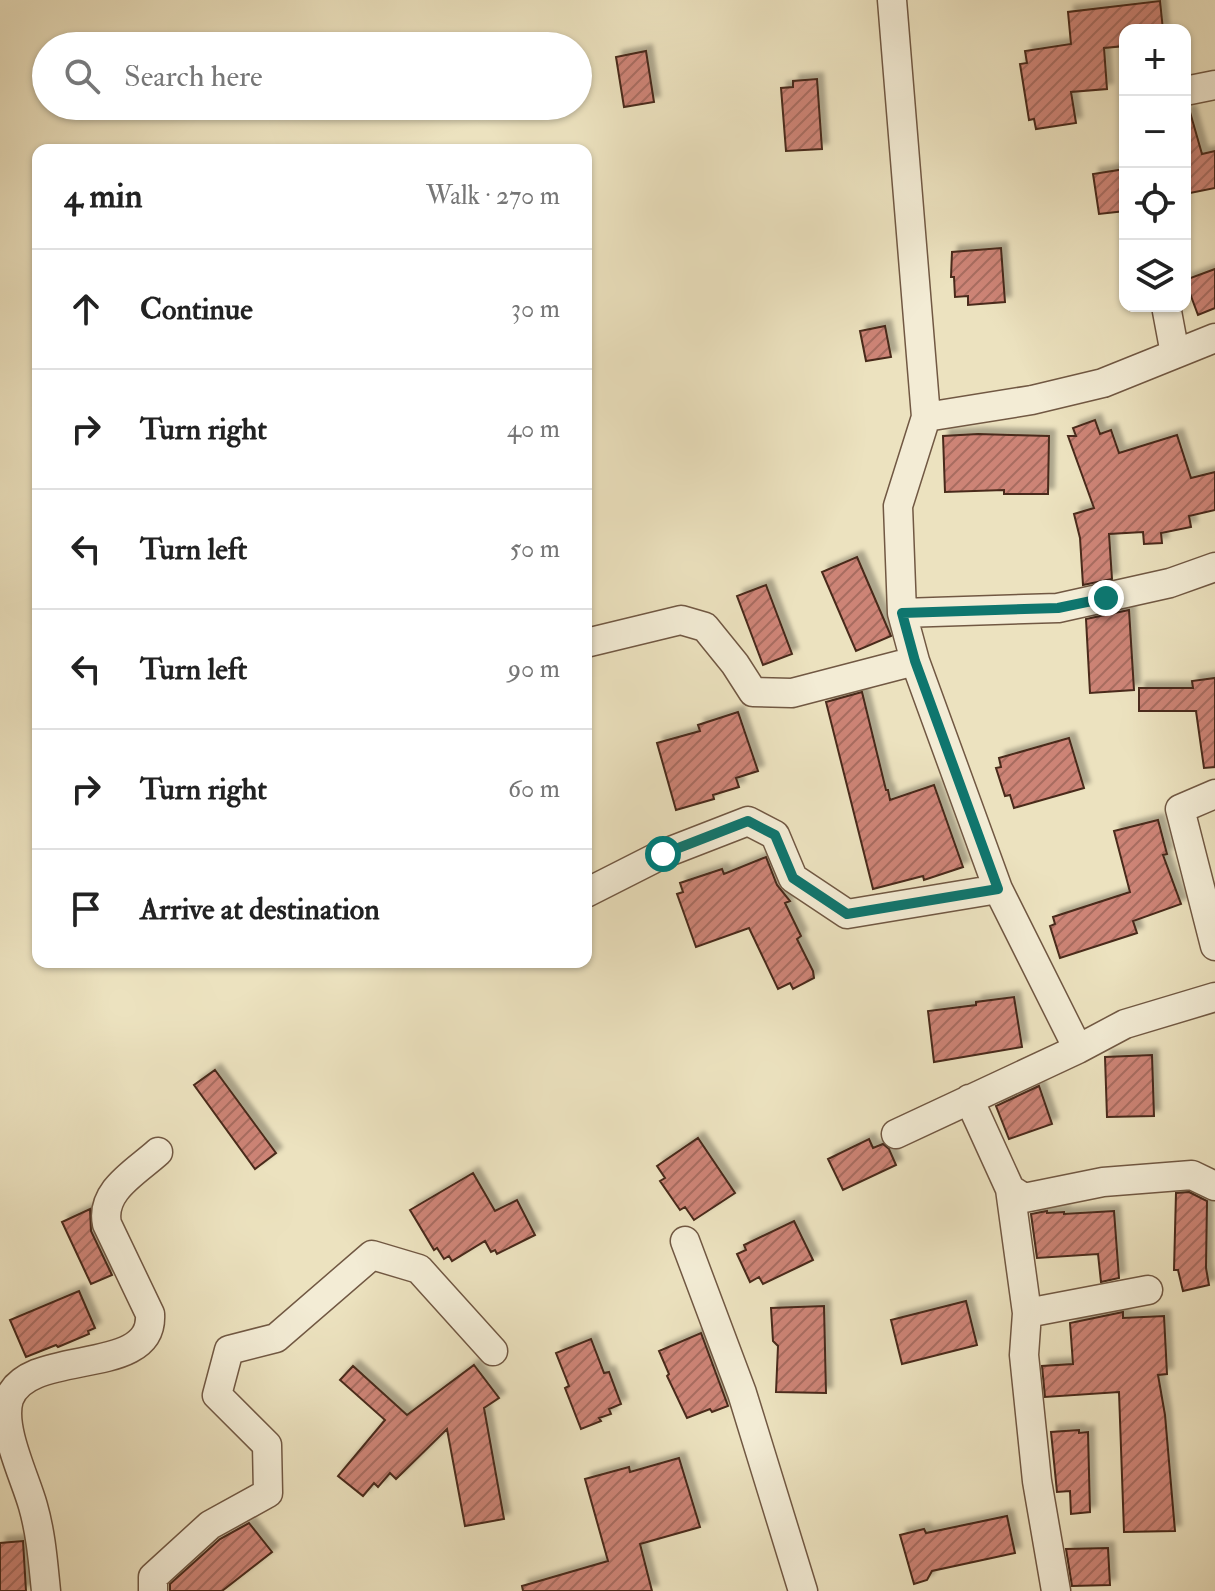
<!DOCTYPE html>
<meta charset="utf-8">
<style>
:root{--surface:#fff;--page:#f2f2f2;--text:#222;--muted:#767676;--line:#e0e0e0}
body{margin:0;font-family:"IM FELL Double Pica",serif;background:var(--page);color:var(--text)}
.controls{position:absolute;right:24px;top:24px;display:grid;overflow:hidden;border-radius:16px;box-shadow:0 2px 6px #0004}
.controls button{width:72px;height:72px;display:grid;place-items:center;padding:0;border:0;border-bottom:2px solid var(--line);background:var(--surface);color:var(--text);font:40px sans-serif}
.stop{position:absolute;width:24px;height:24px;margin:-18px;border:6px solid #0f766e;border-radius:50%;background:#fff}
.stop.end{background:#0f766e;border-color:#fff;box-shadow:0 2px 8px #0008}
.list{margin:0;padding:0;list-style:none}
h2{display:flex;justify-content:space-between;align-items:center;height:104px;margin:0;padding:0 32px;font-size:34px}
h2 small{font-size:26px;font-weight:400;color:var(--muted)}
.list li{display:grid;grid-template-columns:52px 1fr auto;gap:24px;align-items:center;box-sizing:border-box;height:120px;padding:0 32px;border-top:2px solid var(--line)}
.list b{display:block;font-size:30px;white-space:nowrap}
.list em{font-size:26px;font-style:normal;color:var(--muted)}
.icon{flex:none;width:44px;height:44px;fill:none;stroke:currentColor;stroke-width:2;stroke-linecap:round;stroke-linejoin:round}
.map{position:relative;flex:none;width:1215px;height:1591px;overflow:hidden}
.search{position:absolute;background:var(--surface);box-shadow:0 2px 6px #0004;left:32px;top:32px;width:560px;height:88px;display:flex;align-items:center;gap:20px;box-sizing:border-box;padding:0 28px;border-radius:44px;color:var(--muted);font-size:30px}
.panel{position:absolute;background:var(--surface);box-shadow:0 2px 6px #0004;left:32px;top:144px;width:560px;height:824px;border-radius:16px}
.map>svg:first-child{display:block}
.building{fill:url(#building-hatch);stroke:#482a1a;stroke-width:2;filter:url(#shadow)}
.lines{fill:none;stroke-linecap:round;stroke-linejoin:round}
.minor-casing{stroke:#715843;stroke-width:31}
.minor{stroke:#f3ecd5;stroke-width:28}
.route{stroke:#0f766e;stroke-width:10}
</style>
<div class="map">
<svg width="1215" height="1591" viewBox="0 0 1215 1591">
<defs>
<pattern id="building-hatch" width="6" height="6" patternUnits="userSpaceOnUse" patternTransform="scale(2)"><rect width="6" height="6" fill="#cd8476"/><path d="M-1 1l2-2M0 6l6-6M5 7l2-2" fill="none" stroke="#a86c60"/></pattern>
<filter id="shadow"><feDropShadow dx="6" dy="-6" stdDeviation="2" flood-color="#0004"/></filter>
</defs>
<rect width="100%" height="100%" fill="#ece2bf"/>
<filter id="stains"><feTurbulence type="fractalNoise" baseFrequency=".0025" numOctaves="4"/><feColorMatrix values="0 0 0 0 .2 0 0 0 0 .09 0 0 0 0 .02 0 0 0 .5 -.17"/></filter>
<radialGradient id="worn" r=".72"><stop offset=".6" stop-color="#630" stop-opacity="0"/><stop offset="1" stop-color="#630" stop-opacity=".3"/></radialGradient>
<path class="building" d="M 1160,1 L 1163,30 L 1125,30 L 1125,46 L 1104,48 L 1107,89 L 1071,92 L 1076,123 L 1036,129 L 1034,119 L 1029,120 L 1020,64 L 1027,63 L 1025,51 L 1071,44 L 1068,12 Z
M 646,51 L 654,102 L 624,107 L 616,57 Z
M 817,79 L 822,149 L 786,151 L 781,88 L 793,87 L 793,81 Z
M 1190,112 L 1202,154 L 1215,151 L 1215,188 L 1185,194 L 1185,113 Z
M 1125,169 L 1125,211 L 1099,214 L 1093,174 Z
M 1001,248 L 1005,302 L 968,305 L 968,296 L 955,297 L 954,277 L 951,277 L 952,252 Z
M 1215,269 L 1215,308 L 1198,315 L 1185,280 Z
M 885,326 L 891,357 L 866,361 L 860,331 Z
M 1095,420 L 1100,434 L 1111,430 L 1119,453 L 1177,435 L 1191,478 L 1215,472 L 1215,510 L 1189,516 L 1191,527 L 1161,533 L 1162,543 L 1144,544 L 1143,532 L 1109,534 L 1112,579 L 1083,585 L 1080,538 L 1074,514 L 1094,508 L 1068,436 L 1076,436 L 1073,428 Z
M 978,434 L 1049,436 L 1048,494 L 1004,494 L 1004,490 L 945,492 L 943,436 Z
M 857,557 L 891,636 L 856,651 L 822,572 Z
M 766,585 L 792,654 L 763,665 L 737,596 Z
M 1129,610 L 1134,690 L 1090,693 L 1086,619 Z
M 1215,678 L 1215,767 L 1204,768 L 1196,711 L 1139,711 L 1139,688 L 1193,688 L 1192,681 Z
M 862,692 L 886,790 L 888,790 L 890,800 L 934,785 L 963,867 L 924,880 L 923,876 L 873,889 L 826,702 Z
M 738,712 L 758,771 L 736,778 L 739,787 L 713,795 L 714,799 L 676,810 L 657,743 L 700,731 L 698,725 Z
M 1069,738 L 1084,788 L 1014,808 L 1010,795 L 1005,796 L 996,768 L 1001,767 L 999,758 Z
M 1158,820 L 1167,854 L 1163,855 L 1181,904 L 1133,921 L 1137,933 L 1060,958 L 1050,926 L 1055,924 L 1053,917 L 1130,892 L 1114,831 Z
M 766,857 L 777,885 L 790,901 L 785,903 L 801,936 L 797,939 L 813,971 L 814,978 L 793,989 L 790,983 L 778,989 L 749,928 L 696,947 L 677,894 L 683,892 L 680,883 L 722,869 L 724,874 Z
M 1014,997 L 1022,1047 L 934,1062 L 928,1011 L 976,1005 L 976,1002 Z
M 1152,1055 L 1154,1116 L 1107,1117 L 1105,1057 Z
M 215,1070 L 276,1153 L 255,1169 L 194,1085 Z
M 1039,1086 L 1052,1124 L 1009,1139 L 996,1106 Z
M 698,1138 L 735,1193 L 694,1220 L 685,1207 L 680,1210 L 660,1181 L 665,1178 L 657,1166 Z
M 869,1139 L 873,1148 L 883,1144 L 889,1149 L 896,1165 L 843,1190 L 828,1159 Z
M 473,1173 L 495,1211 L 517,1200 L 535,1235 L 497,1254 L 495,1250 L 491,1252 L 485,1241 L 452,1261 L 449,1256 L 444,1259 L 437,1248 L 434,1250 L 410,1210 Z
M 1189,1192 L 1207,1201 L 1206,1268 L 1209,1285 L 1183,1291 L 1178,1270 L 1174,1270 L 1176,1193 Z
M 90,1209 L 91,1231 L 112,1275 L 91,1284 L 62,1222 Z
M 1047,1211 L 1047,1213 L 1064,1212 L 1064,1214 L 1114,1211 L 1119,1278 L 1101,1282 L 1098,1254 L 1037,1258 L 1031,1214 Z
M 794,1221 L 813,1260 L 763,1284 L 759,1277 L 750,1282 L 737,1254 L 746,1250 L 744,1245 Z
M 79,1291 L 95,1328 L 88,1331 L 89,1334 L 58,1347 L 56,1345 L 26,1357 L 10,1320 Z
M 966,1301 L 977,1345 L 902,1364 L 891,1320 Z
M 824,1306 L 826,1393 L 776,1392 L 778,1346 L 773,1341 L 771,1308 Z
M 1123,1312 L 1123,1318 L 1164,1316 L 1167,1374 L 1158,1375 L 1165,1415 L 1175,1531 L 1124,1532 L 1119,1392 L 1045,1397 L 1042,1366 L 1073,1364 L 1070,1323 Z
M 701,1333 L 728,1406 L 712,1412 L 710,1409 L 687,1418 L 667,1376 L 669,1374 L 659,1351 Z
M 591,1339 L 604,1373 L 609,1372 L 621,1404 L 609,1409 L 611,1414 L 599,1418 L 601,1421 L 581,1429 L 565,1388 L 569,1386 L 556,1353 Z
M 474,1365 L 499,1398 L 484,1408 L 504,1519 L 465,1526 L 447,1429 L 396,1479 L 390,1473 L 378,1487 L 374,1483 L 363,1496 L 338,1476 L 385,1420 L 340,1380 L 353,1366 L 407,1415 Z
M 1079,1430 L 1079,1433 L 1088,1432 L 1090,1512 L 1071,1514 L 1070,1491 L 1057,1492 L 1051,1432 Z
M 679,1458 L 700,1527 L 640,1544 L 652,1591 L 523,1591 L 522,1586 L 608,1561 L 585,1479 L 629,1467 L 630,1472 Z
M 1007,1516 L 1015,1553 L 932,1571 L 927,1580 L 914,1584 L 900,1535 L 924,1529 L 926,1533 Z
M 249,1523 L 272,1552 L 222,1591 L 170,1591 L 170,1584 L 220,1539 Z
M 23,1541 L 26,1591 L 0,1591 L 0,1543 Z
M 1108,1548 L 1110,1585 L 1072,1586 L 1066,1549 Z"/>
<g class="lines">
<defs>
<path id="minor" d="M 892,0 L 926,417 L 898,506 L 902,613 L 915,661 L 998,889 L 1078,1049
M 1185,91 L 1215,85
M 1166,306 L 1175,354
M 926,417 L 1032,400 L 1103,383 L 1215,338
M 902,613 L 1058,608 L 1170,583 L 1215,567
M 586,643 L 681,620 L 705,627 L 735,664 L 753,692 L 792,693 L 915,661
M 1215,794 L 1180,809 L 1215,946
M 586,893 L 663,854 L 748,821 L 775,835 L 793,878 L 847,914 L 998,889
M 969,1099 L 1010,1189 L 1027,1313 L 1024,1355 L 1037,1481 L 1056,1591
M 896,1134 L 1078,1049 L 1125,1024 L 1215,997
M 1010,1189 L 1024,1198 L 1103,1182 L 1192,1175 L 1215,1186
M 685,1241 L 742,1393 L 803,1591
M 1027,1313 L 1148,1290
M 46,1591 C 43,1562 41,1534 33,1506 C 25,1477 0,1428 9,1399 C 28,1346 154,1379 150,1314 L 107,1224 C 100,1191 136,1172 158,1152
M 153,1591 L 153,1577 L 210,1525 L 268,1493 L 267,1445 L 217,1395 L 229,1350 L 276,1338 L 372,1255 L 419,1269 L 493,1351"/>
</defs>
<use href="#minor" class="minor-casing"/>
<use href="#minor" class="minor"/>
</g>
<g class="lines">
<path class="route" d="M 663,854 L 748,821 L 775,835 L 793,878 L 847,914 L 998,889 L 915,661 L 902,613 L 1058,608 L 1106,598"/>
</g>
<rect width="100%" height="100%" filter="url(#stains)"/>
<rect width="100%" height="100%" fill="url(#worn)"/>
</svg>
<div class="controls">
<button>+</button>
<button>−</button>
<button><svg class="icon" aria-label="locate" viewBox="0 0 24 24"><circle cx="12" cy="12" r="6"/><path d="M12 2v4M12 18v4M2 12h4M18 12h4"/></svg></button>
<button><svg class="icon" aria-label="layers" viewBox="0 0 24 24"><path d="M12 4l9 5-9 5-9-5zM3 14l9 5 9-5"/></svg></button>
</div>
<div class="stop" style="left:663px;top:854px"></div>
<div class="stop end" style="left:1106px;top:598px"></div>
<div class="search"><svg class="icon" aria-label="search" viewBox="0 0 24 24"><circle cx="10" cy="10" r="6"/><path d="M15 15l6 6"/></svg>Search here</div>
<section class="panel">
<h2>4 min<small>Walk · 270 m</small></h2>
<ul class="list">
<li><svg class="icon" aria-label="ahead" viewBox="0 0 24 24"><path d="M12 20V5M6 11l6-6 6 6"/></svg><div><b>Continue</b></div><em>30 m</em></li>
<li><svg class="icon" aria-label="right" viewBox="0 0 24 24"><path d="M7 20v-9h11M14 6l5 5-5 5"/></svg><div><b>Turn right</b></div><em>40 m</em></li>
<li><svg class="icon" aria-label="left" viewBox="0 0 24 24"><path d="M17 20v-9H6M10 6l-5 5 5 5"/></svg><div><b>Turn left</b></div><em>50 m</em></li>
<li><svg class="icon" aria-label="left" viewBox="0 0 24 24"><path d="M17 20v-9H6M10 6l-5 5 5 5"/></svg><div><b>Turn left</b></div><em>90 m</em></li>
<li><svg class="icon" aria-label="right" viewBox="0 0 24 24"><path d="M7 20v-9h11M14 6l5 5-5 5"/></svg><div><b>Turn right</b></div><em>60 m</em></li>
<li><svg class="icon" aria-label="arrive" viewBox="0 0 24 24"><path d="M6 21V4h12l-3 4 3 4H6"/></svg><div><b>Arrive at destination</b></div></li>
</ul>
</section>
</div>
